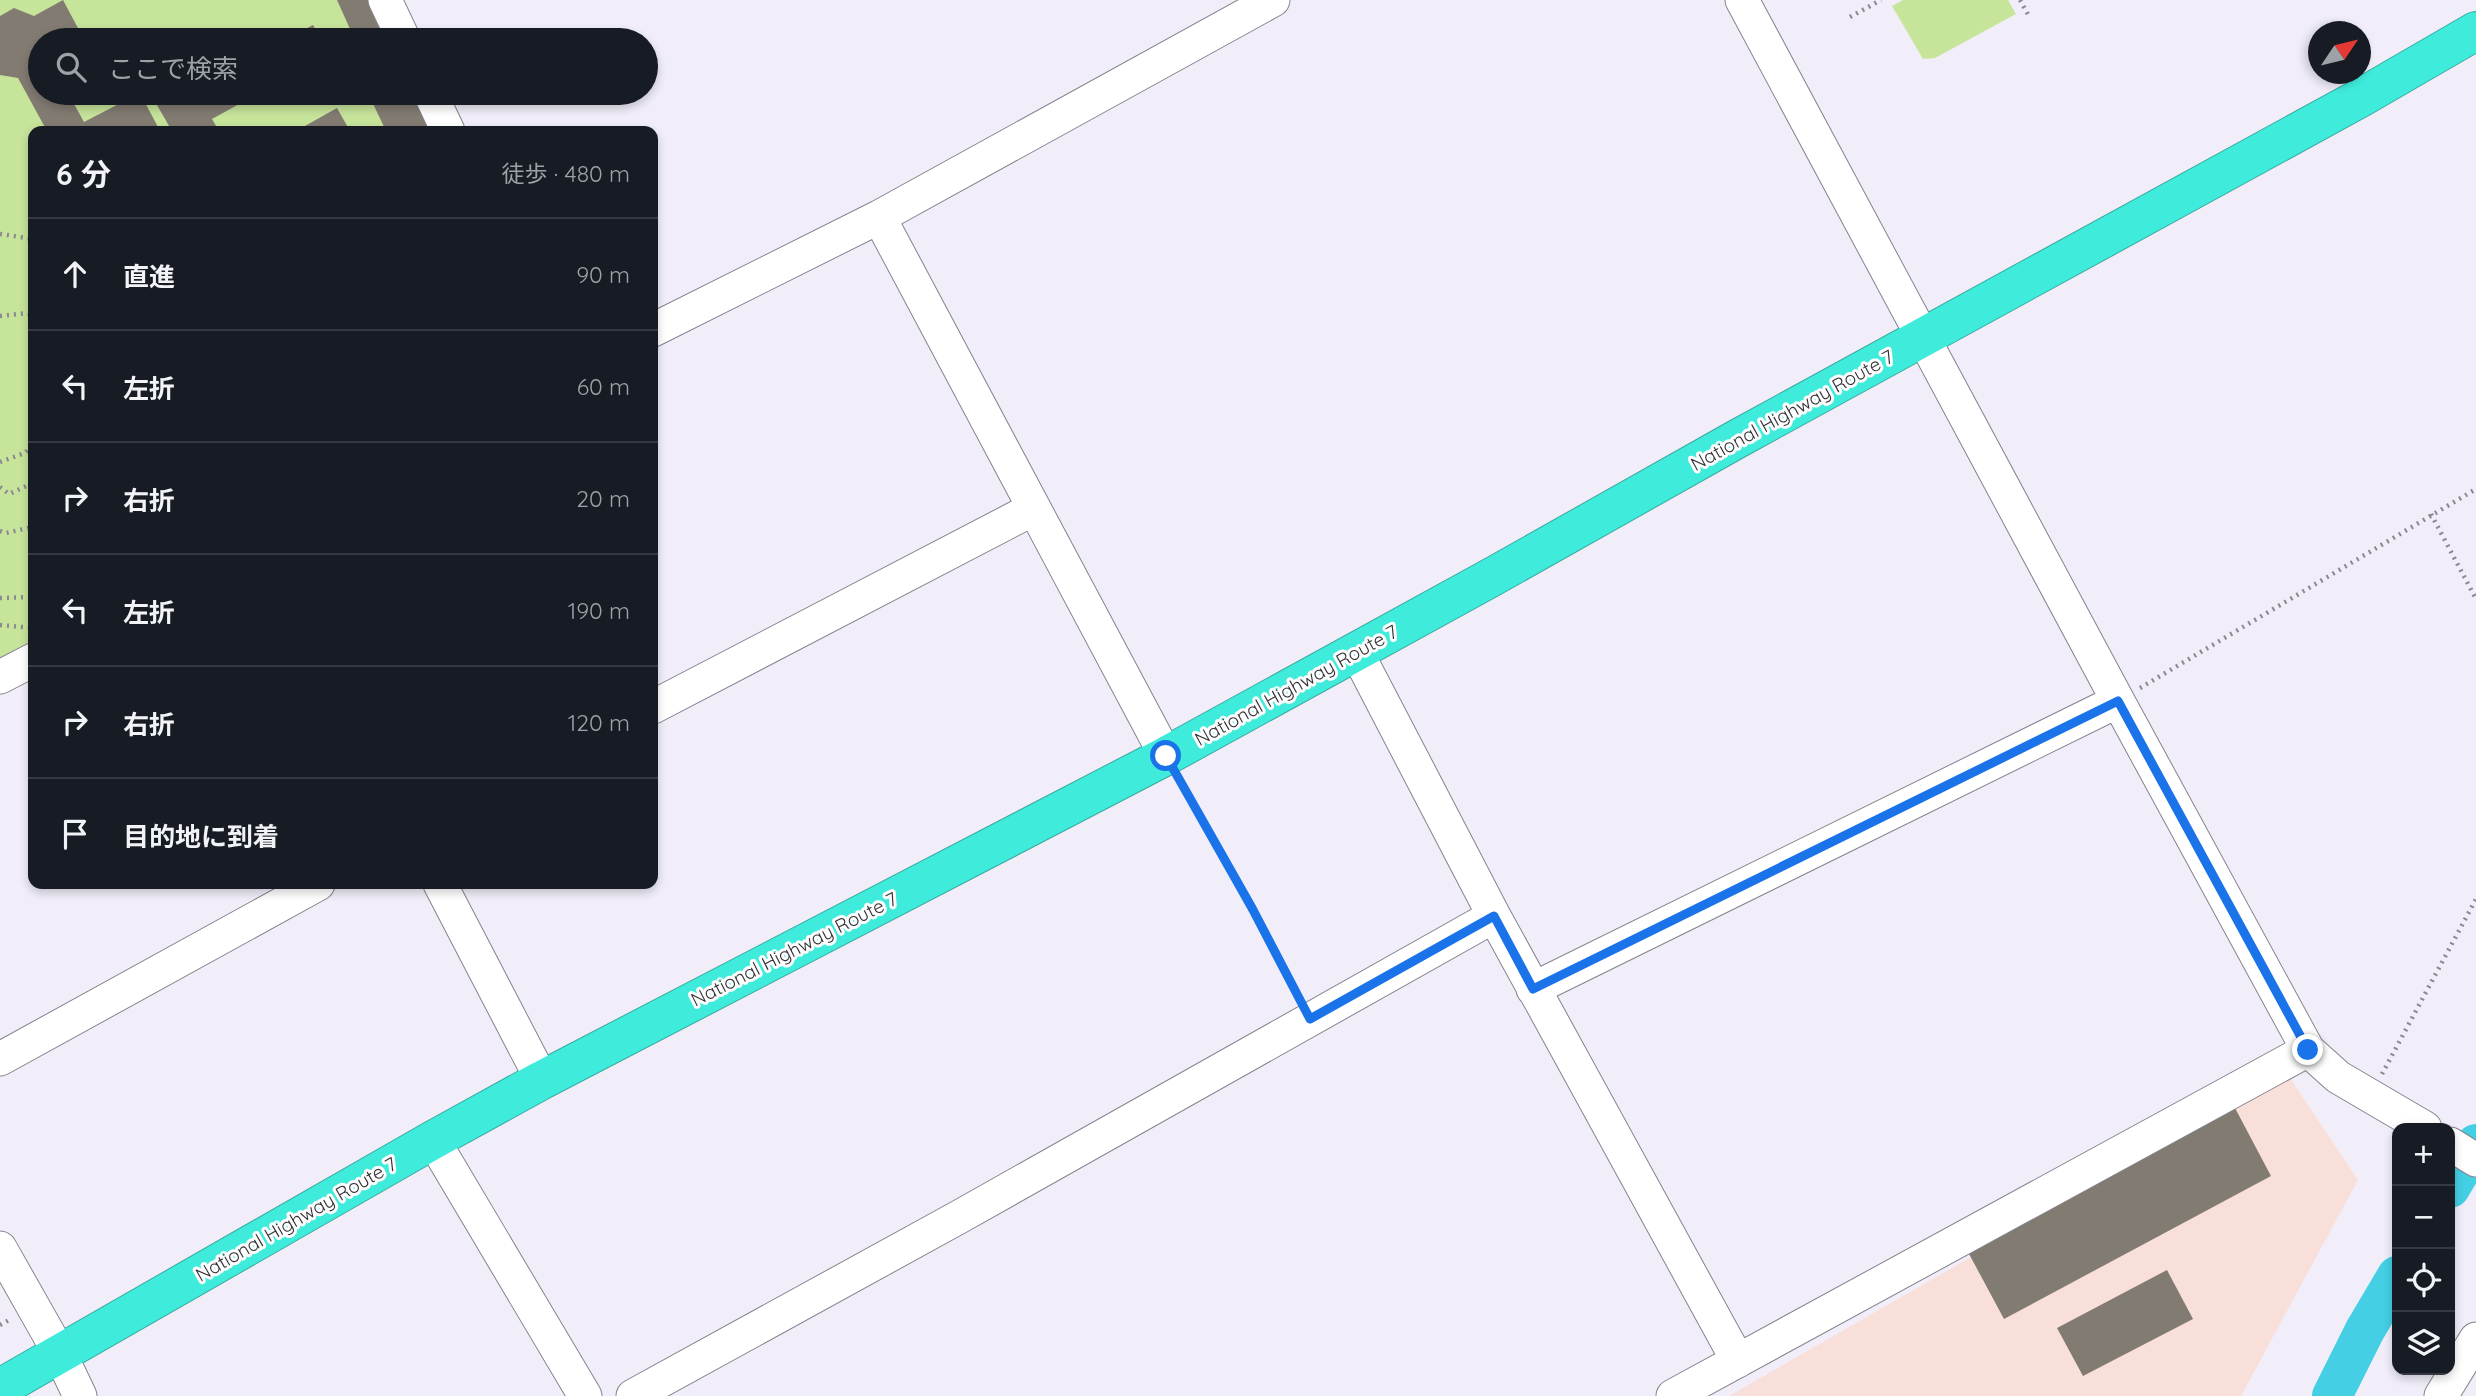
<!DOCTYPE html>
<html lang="ja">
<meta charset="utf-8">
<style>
:root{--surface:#171b24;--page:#242831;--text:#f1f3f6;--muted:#9ea1a6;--line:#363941}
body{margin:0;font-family:Quicksand,"Noto Sans JP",sans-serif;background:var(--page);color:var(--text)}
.controls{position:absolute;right:21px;bottom:21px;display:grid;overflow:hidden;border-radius:14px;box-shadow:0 4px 10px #0003}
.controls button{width:63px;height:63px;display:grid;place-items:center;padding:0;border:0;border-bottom:2px solid var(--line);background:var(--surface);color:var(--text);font:35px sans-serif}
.compass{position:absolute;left:2308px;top:21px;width:63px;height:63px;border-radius:50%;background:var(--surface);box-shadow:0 4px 10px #0003;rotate:55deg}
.stop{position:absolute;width:21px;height:21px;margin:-16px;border:5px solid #1a73e8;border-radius:50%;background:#fff}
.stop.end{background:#1a73e8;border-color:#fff;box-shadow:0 2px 7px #0008}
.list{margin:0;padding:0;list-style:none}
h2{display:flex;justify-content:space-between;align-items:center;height:91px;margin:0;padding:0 28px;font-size:30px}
h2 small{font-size:23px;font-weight:400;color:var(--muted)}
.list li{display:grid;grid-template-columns:46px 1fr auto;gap:21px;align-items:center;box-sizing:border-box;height:112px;padding:0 28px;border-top:2px solid var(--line)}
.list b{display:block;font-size:26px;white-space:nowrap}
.list em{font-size:23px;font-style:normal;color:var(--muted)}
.icon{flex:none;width:38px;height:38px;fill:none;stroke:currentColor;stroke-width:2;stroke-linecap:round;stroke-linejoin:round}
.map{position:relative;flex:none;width:2476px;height:1396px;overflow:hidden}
.search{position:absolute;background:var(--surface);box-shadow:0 4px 10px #0003;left:28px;top:28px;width:630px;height:77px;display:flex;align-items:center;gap:18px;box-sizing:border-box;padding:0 24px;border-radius:38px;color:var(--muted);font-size:26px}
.panel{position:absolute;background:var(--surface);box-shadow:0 4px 10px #0003;left:28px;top:126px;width:630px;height:763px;border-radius:14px}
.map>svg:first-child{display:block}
.industrial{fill:#f9dfda}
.green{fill:#c7e49b}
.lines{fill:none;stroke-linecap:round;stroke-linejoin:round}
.river{stroke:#44cfe4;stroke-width:40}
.building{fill:#827b72}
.minor-casing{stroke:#85838d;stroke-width:35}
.highway-casing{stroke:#3aa9a0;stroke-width:40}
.path{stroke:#8b8890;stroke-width:4.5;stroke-dasharray:2 5;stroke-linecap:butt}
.minor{stroke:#fff;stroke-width:33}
.highway{stroke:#3febda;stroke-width:38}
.route{stroke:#1a73e8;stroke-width:9}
.labels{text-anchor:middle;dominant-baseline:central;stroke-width:6;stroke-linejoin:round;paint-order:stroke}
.street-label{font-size:19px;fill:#312f34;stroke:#fdfdfd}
</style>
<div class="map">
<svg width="2476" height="1396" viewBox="0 0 2476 1396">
<rect width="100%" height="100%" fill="#f1eefa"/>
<path class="industrial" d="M 2288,1075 L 2358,1180 L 2241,1396 L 1729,1396 Z"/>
<path class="green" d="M 0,0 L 373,0 L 392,40 L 40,40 L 40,93 L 417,93 L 435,131 L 33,131 L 33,651 L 0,668 Z
M 1903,0 L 2008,0 L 2016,14 L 1935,58 L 1923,59 L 1892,6 Z"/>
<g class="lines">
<path class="river" d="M 2450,1188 L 2476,1144
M 2332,1396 L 2365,1330 L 2397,1276"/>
</g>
<path class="building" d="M 63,0 L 79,30 L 59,40 L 40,40 L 40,93 L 68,93 L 84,122 L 140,93 L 159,129 L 155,131 L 47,131 L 18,78 L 0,75 L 0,16 L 14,8 L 34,16 Z
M 337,0 L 370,0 L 389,40 L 355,40 Z
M 313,25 L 321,40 L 285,40 Z
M 150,93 L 259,93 L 212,119 L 219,131 L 172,131 Z
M 368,93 L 413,93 L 430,131 L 386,131 Z
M 337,108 L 350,131 L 296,131 Z
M 2235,1108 L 2271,1176 L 2004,1319 L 1968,1252 Z
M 2167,1270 L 2193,1319 L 2083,1376 L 2057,1328 Z"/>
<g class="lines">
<defs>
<path id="minor" d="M 385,0 L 404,40
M 1742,0 L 2118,701 L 2308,1050 L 2338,1077 L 2425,1128
M 430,93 L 448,131
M 879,217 L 1166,756
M 653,330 L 879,217 L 1273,0
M 1356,651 L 1494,916 L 1738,1361
M 0,677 L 33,660
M 653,707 L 1033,509
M 440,884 L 542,1080
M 1533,989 L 2118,701
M 0,1059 L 318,884
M 433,1140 L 585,1396
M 2450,1144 L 2476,1160
M 0,1248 L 60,1354 L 80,1396
M 633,1396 L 959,1217 L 1494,916
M 1673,1396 L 2308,1050
M 2441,1396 L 2476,1339"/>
<path id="highway" d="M 0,1388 L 433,1140 L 542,1080 L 1166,756 L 1492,577 L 1737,439 L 2362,97 L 2476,31"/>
</defs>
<use href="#minor" class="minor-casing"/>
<use href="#highway" class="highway-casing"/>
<path class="path" d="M 2020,0 L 2030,18
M 1850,17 L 1881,0
M 0,234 L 33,239
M 0,316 L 27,313 L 33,315
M 0,462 L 25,453 L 33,445
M 0,487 L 9,494 L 33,483
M 2431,514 L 2476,599
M 0,531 L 6,533 L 33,527
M 0,598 L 33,597
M 0,625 L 33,628
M 2140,688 L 2476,489
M 1180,780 L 1298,997
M 2382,1074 L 2476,899
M 0,1325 L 11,1319"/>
<use href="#minor" class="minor"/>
<use href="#highway" class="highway"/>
</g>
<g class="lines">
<path class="route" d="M 1166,756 L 1252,908 L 1310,1019 L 1494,916 L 1533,989 L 2118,701 L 2308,1050"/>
</g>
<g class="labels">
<g class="street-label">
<text transform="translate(1792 410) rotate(-29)">National Highway Route 7</text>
<text transform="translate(1296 685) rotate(-29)">National Highway Route 7</text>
<text transform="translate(794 949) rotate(-27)">National Highway Route 7</text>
<text transform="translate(296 1219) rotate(-30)">National Highway Route 7</text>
</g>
</g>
</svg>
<div class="controls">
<button>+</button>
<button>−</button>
<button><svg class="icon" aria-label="locate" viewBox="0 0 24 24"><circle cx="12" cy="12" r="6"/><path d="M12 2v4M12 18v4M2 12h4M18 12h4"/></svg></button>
<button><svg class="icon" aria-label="layers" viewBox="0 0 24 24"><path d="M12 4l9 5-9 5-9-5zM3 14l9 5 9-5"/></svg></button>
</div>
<svg class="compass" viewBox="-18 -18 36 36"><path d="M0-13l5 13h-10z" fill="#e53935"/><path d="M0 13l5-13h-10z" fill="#9ea1a6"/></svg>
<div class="stop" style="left:1166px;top:756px"></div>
<div class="stop end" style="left:2308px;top:1050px"></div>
<div class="search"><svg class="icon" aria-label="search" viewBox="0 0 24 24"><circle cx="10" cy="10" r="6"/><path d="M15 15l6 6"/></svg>ここで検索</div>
<section class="panel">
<h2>6 分<small>徒歩 · 480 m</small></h2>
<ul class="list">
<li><svg class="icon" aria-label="ahead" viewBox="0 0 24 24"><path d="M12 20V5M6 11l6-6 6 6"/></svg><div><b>直進</b></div><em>90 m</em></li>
<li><svg class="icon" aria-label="left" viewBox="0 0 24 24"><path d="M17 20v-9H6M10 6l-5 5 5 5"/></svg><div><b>左折</b></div><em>60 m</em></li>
<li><svg class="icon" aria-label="right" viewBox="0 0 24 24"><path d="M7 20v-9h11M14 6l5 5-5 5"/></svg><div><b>右折</b></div><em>20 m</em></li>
<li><svg class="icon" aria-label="left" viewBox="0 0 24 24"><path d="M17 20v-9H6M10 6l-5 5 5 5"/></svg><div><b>左折</b></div><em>190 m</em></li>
<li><svg class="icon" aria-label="right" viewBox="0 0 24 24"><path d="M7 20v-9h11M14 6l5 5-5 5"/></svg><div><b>右折</b></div><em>120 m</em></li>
<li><svg class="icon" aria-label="arrive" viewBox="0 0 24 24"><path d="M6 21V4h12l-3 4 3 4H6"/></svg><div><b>目的地に到着</b></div></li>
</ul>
</section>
</div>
